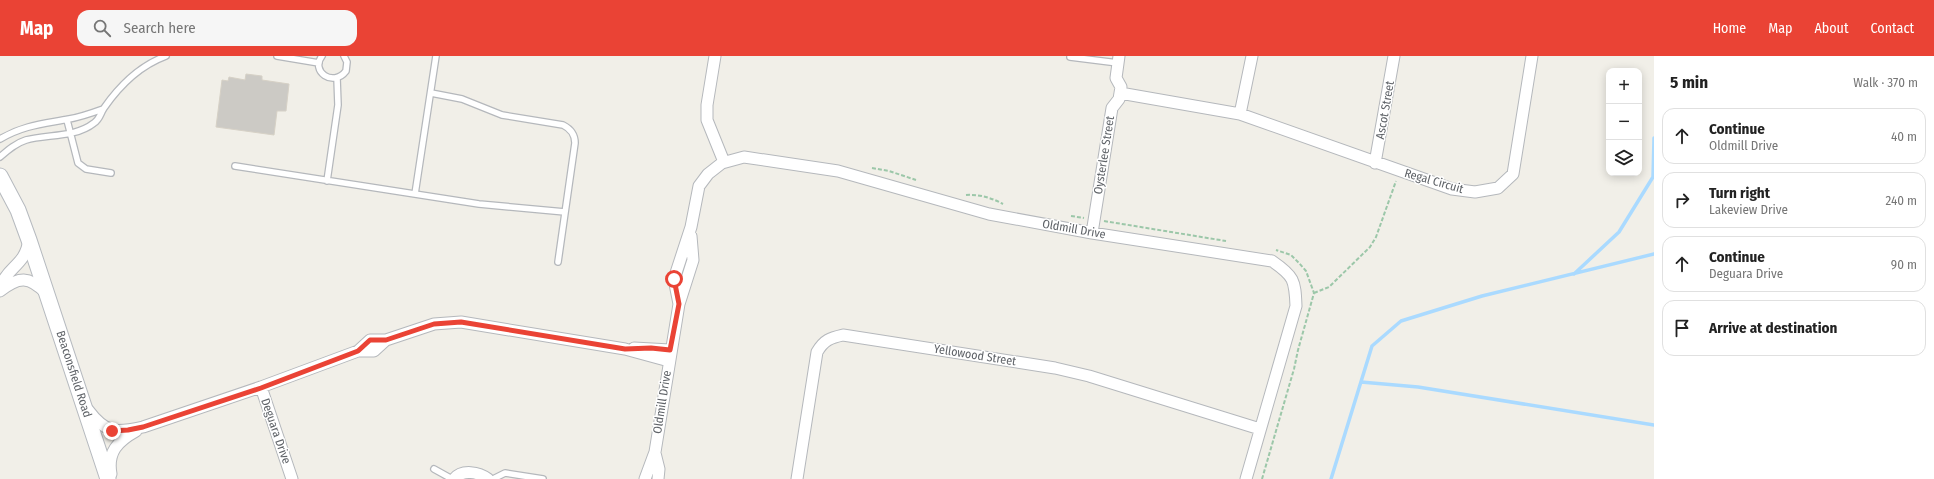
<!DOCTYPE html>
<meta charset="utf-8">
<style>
:root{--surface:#fff;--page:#f6f6f6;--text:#222;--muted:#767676;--line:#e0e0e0;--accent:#ea4335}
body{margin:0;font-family:"Fira Sans Condensed",sans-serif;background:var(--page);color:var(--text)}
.controls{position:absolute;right:12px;top:12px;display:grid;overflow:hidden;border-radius:8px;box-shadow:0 2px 10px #0003}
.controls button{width:36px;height:36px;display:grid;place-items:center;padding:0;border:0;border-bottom:1px solid var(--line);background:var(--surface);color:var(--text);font:20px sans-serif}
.stop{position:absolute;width:12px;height:12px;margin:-9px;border:3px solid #ea4335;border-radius:50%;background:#fff}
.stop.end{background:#ea4335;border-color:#fff;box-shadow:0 1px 4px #0008}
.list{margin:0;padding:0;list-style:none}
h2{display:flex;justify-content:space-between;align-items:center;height:52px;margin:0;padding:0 16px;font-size:17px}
h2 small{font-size:13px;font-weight:400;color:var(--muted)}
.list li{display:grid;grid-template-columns:26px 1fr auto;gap:12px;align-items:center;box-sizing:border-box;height:56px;margin:0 8px 8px;padding:0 8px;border:1px solid var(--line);border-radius:12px}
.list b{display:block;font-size:15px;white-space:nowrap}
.list p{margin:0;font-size:13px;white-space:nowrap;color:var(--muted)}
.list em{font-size:13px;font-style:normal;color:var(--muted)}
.icon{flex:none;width:22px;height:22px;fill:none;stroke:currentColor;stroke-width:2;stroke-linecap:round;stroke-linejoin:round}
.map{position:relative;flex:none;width:1654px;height:423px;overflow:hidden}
header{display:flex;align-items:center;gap:24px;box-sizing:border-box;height:56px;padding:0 20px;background:var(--accent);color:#fff}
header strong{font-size:19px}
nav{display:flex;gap:22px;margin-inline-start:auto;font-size:14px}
.search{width:280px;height:36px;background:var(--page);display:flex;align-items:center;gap:10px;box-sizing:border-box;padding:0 14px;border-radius:12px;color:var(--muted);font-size:15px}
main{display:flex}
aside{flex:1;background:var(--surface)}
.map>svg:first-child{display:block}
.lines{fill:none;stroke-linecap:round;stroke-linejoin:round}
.stream{stroke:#aadaff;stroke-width:3.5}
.building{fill:#cccac5;stroke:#d6d1c6}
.service-casing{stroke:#b5b8bc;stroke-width:8}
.minor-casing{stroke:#b5b8bc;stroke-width:13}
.secondary-casing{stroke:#b6babf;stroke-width:17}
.path{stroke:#9cc7a9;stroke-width:2;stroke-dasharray:4 2;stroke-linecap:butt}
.service{stroke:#fff;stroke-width:5.5}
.minor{stroke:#fff;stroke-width:11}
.secondary{stroke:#fff;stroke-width:15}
.route{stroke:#ea4335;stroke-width:5}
.labels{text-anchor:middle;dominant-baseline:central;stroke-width:3;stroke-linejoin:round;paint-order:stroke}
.street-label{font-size:12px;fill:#5f6368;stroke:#fff}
</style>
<header>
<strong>Map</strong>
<div class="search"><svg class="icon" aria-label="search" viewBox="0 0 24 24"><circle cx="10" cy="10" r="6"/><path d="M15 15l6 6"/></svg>Search here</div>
<nav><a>Home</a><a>Map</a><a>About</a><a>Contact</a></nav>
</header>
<main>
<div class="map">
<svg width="1654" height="423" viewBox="0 0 1654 423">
<rect width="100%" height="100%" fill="#f1efe8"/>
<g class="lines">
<path class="stream" d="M 1574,218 L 1619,176 L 1653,121 L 1654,82
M 1361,326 L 1418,331 L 1654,369
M 1331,423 L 1372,290 L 1401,265 L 1482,240 L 1654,198"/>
</g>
<path class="building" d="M 246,18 L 262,20 L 262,24 L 289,28 L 286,55 L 277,55 L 274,79 L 216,71 L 222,24 L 228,25 L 229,21 L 245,24 Z"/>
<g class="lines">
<defs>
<path id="service" d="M 277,0 L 319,7
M 322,0 C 310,15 333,32 346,15 L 347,6 L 344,0
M 1070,1 L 1118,7
M 431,37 L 462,43 L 502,59 L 563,69 C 571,73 575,78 575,87 L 558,206
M 67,64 L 78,107 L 86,113 L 111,117
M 0,83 C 24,69 43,68 69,63 C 81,61 92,57 103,53
M 0,101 C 8,94 16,87 26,84 C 47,78 75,82 94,67 C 100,63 100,58 104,52 C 120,29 139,10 166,0
M 235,110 L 479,148 L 565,156
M 327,125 L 338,49 L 337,22
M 415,138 L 436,0
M 434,413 L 452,423
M 493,423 L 505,417 L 543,423"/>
<path id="minor" d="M 715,0 L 707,49 L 707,64 L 724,106
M 1120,37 L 1240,58 L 1452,133 L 1475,136 L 1498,132 L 1513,118 L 1532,0
M 1240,58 L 1252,0
M 1375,107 L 1394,0
M 1092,177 L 1112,52 L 1119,43 L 1121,31 L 1116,22 L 1119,0
M 0,231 C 8,210 25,210 29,184
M 0,235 C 19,220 29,220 46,237
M 679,248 L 674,223 L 691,171 L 699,130 L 708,118 L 722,107 L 744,101 L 838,115 L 989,158 L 1092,177 L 1272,205 C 1294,220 1295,224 1296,250 L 1246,423
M 634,292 L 670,294
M 358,295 L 370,284 L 386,284 L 434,268 L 461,266 L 625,293 L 669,305
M 261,331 L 292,423
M 88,354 C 106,378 116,377 143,371 L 261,331 L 358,295 L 374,295 L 386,284
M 655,397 L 659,413 L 658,423
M 111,418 C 107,396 118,385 136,375
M 454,423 C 462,413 479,416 488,423
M 645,423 L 655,396 L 679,248 L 693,204 L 691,180
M 797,423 L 817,296 C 824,284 830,282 843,279 L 1055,312 L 1089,320 L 1260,373"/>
<path id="secondary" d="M 0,120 L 18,154 L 29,184 L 108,423"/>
</defs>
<use href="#service" class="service-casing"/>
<use href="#minor" class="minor-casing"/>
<use href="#secondary" class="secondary-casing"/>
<path class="path" d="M 872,112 L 889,115 L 916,124
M 966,139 C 979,138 992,142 1003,148
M 1071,160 L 1084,162
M 1104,165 L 1226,185
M 1314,237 L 1329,231 L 1370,191 L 1376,181 L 1396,125
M 1262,423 L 1294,313 L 1298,294 L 1314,237 L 1306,215 L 1299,207 L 1291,199 L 1276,194"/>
<use href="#service" class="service"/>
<use href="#minor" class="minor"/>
<use href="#secondary" class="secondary"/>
</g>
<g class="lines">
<path class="route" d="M 112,375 L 128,374 L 143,371 L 261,332 L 358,295 L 370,284 L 386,284 L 434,268 L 461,266 L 625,293 L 651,292 L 670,294 L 679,248 L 674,223"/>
</g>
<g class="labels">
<g class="street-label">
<text transform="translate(1385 54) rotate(-80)">Ascot Street</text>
<text transform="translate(1104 99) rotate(-81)">Oysterlee Street</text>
<text transform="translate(1434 125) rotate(16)">Regal Circuit</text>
<text transform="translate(1074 173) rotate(10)">Oldmill Drive</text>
<text transform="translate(975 299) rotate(9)">Yellowood Street</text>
<text transform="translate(74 318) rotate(72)">Beaconsfield Road</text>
<text transform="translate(662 346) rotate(-81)">Oldmill Drive</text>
<text transform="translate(276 375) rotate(71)">Deguara Drive</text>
</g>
</g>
</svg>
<div class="controls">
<button>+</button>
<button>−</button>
<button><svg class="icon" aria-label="layers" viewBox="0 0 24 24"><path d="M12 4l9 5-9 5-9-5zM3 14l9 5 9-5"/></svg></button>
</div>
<div class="stop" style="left:674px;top:223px"></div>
<div class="stop end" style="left:112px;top:375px"></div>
</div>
<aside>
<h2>5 min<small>Walk · 370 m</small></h2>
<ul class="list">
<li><svg class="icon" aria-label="ahead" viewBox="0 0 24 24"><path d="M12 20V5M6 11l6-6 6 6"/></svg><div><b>Continue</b><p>Oldmill Drive</p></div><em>40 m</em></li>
<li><svg class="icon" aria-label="right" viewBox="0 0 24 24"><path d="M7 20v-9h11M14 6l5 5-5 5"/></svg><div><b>Turn right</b><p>Lakeview Drive</p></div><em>240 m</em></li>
<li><svg class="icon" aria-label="ahead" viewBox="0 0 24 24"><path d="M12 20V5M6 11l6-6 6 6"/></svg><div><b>Continue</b><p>Deguara Drive</p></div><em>90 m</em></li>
<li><svg class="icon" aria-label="arrive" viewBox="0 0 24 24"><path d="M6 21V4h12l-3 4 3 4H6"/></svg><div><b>Arrive at destination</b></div></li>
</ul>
</aside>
</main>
